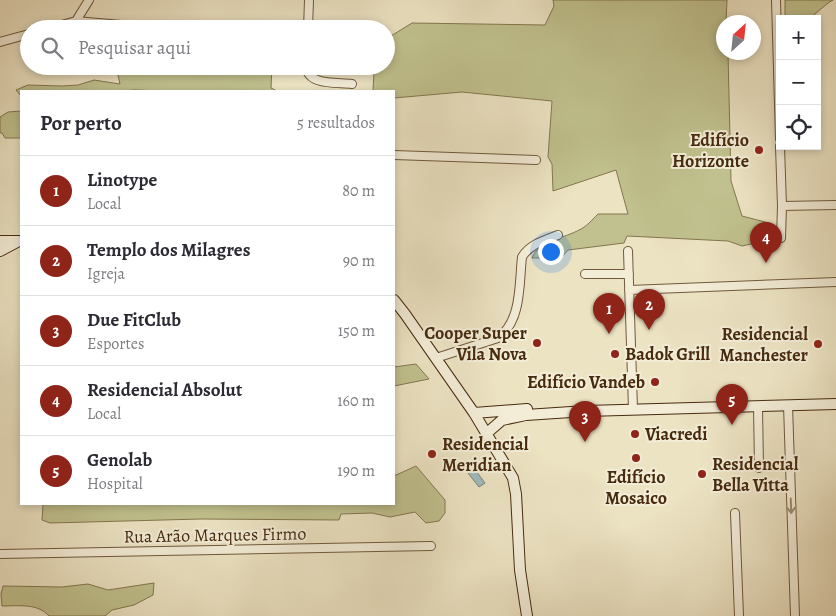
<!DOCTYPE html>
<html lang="pt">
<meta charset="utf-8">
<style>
:root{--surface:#fff;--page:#f7f7f7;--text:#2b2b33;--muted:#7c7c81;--line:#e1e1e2;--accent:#8f2418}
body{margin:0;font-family:Alegreya,serif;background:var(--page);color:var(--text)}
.controls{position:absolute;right:15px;top:15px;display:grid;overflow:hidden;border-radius:0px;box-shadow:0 2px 8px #0003}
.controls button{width:45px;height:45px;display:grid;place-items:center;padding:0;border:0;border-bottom:1px solid var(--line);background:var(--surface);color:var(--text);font:25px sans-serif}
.compass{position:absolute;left:716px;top:15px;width:45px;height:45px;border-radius:50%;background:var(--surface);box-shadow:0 2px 8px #0003;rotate:27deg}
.you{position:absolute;left:550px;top:251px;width:18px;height:18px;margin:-12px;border:4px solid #fff;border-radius:50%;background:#1a73e8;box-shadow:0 0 0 8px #1a73e833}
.badge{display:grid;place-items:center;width:32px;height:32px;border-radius:50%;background:var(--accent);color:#fff;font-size:16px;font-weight:700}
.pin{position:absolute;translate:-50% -41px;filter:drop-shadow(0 1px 2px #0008)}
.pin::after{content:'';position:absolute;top:26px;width:18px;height:15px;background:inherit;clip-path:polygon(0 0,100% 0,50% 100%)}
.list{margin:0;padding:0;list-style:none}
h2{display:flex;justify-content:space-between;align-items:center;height:65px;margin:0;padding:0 20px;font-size:21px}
h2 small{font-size:16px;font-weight:400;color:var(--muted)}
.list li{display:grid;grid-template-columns:32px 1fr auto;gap:15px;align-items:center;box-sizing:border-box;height:70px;padding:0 20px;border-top:1px solid var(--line)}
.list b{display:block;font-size:19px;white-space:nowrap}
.list p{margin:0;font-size:16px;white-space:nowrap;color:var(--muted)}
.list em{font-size:16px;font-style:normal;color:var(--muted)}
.icon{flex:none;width:28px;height:28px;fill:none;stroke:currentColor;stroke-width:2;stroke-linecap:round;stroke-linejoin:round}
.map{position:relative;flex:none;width:836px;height:616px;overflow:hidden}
.search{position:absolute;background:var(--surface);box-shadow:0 2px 8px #0003;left:20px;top:20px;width:375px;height:55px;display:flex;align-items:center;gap:12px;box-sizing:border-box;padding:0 18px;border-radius:28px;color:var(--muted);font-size:19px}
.panel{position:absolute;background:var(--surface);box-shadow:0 2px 8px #0003;left:20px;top:90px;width:375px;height:415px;border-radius:0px}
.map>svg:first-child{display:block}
.green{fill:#c0c18e;stroke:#84764e}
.water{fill:#9fbbbf;stroke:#7c8178}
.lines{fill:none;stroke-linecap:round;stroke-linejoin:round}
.street-casing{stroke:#70593b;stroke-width:10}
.secondary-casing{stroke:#472b0e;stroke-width:12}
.street{stroke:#f3edd8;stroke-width:8}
.secondary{stroke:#f3edd8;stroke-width:10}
.oneway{stroke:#9d8c73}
.poi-dot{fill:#8f2418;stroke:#f3edd8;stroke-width:2}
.labels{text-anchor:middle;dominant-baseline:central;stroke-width:4;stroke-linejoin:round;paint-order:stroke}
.poi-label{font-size:18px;font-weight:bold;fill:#472b0e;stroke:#f3edd8;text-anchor:end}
.street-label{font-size:18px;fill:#472b0e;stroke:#f3edd8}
</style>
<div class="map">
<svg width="836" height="616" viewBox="0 0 836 616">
<rect width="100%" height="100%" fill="#ece3c3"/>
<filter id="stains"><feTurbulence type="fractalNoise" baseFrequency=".004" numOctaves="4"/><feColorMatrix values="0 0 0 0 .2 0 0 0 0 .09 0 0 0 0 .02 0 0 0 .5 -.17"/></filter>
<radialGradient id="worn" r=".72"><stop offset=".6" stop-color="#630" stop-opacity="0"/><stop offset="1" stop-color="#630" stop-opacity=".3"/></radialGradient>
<path class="green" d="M 553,0 L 727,0 L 726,22 L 724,22 L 724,52 L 728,53 L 731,181 L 742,216 L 769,223 L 767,244 L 756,243 L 742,246 L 728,241 L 627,236 L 624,243 L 568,250 L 561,258 L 532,258 C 538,241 565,238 579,230 C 586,227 592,220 598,214 L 628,214 L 616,170 L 553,191 L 552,164 L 548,157 L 552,101 L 462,92 L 394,98 L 394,91 L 373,91 L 374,71 L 360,67 L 386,66 L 386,39 L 412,23 L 545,25 L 554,6 Z
M 785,0 L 833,0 L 828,3 L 809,19 L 785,19 Z
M 116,66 L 272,66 L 271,88 L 277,91 L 165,91 L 134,90 L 124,91 L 21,91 L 21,96 L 16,90 L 28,85 L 62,86 L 78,85 L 94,80 L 120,84 Z
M 21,111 L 21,138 L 5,138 L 2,133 L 0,133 L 0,117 L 8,112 Z
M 416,364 L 429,379 L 394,386 L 394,367 Z
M 416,466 L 445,500 L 445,513 L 439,521 L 426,523 L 415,512 L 390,517 L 372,513 L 341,514 L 339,520 L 201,519 L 50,523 L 42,520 L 43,504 L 394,504 L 394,476 Z
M 154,583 L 153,595 L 134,605 L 112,610 L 105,616 L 49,616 C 38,603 18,606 2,606 L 1,594 L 3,586 L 62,587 L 88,584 L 108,590 Z"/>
<path class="water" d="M 470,463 L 485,483 L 479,487 L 464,468 Z"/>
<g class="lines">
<defs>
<path id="street" d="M 776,0 L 780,139
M 76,21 L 144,27
M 47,29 L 76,21 L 89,0
M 308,29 L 309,0
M 0,42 L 29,34
M 306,66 C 308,86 336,82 352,84
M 780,146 L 782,206 L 836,205
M 394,155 L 536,160
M 781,238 L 782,206
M 628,251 L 633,409
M 585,274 L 629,274
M 629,290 L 836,282
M 436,358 L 498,338 C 522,321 519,283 522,257 C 530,244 545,240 558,235
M 788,405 L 795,616
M 758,406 L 759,468
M 735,513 L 739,616
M 0,554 L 431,546"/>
<path id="secondary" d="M 0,241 L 21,241
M 0,251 L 17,242
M 394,300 L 405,314 L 474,413 L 513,478 L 516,494 L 520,570 L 527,616
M 474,413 L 527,409
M 487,433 L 502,420 L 526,415 L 586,411 L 836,404"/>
</defs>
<use href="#street" class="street-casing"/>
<use href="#secondary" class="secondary-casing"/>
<use href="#street" class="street"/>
<use href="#secondary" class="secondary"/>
</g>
<defs><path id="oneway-shaft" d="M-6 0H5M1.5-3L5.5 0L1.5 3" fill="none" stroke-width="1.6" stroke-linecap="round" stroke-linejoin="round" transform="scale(1.25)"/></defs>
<use class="oneway" href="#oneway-shaft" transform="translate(791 506) rotate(88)"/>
<g class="poi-dot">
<circle cx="759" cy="150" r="5"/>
<circle cx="537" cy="343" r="5"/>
<circle cx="818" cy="344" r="5"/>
<circle cx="615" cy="354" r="5"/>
<circle cx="655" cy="382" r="5"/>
<circle cx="635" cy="434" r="5"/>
<circle cx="432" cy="454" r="5"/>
<circle cx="636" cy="458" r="5"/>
<circle cx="702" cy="474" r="5"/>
</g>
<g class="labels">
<g class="poi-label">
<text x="749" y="140">Edifício<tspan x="749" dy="21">Horizonte</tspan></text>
<text x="527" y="333">Cooper Super<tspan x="527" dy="21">Vila Nova</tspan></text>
<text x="808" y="334">Residencial<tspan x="808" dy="21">Manchester</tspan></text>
<text x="625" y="354" text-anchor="start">Badok Grill</text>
<text x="645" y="382">Edifício Vandeb</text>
<text x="645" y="434" text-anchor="start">Viacredi</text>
<text x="442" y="444" text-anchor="start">Residencial<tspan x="442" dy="21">Meridian</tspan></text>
<text x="712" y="464" text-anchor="start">Residencial<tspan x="712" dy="21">Bella Vitta</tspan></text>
<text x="636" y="477" text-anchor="middle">Edifício<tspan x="636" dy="21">Mosaico</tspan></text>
</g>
<g class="street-label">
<text transform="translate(215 535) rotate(-1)">Rua Arão Marques Firmo</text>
</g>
</g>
<rect width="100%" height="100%" filter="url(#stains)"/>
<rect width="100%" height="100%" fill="url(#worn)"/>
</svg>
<div class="controls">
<button>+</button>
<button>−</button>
<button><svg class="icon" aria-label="locate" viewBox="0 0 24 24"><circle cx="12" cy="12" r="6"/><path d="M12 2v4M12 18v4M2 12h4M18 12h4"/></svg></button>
</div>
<svg class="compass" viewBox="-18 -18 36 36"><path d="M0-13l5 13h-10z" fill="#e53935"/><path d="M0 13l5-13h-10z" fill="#7c7c81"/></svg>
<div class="you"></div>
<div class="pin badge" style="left:609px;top:334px">1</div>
<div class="pin badge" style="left:649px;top:330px">2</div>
<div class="pin badge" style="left:585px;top:442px">3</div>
<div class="pin badge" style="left:766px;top:263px">4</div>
<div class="pin badge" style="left:732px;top:425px">5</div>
<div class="search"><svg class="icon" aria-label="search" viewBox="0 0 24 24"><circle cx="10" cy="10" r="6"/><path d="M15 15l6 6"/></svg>Pesquisar aqui</div>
<section class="panel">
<h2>Por perto<small>5 resultados</small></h2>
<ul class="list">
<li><span class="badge">1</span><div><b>Linotype</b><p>Local</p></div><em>80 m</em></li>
<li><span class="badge">2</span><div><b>Templo dos Milagres</b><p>Igreja</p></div><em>90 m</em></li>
<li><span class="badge">3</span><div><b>Due FitClub</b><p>Esportes</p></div><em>150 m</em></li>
<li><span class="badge">4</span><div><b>Residencial Absolut</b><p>Local</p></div><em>160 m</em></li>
<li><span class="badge">5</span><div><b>Genolab</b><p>Hospital</p></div><em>190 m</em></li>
</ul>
</section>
</div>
